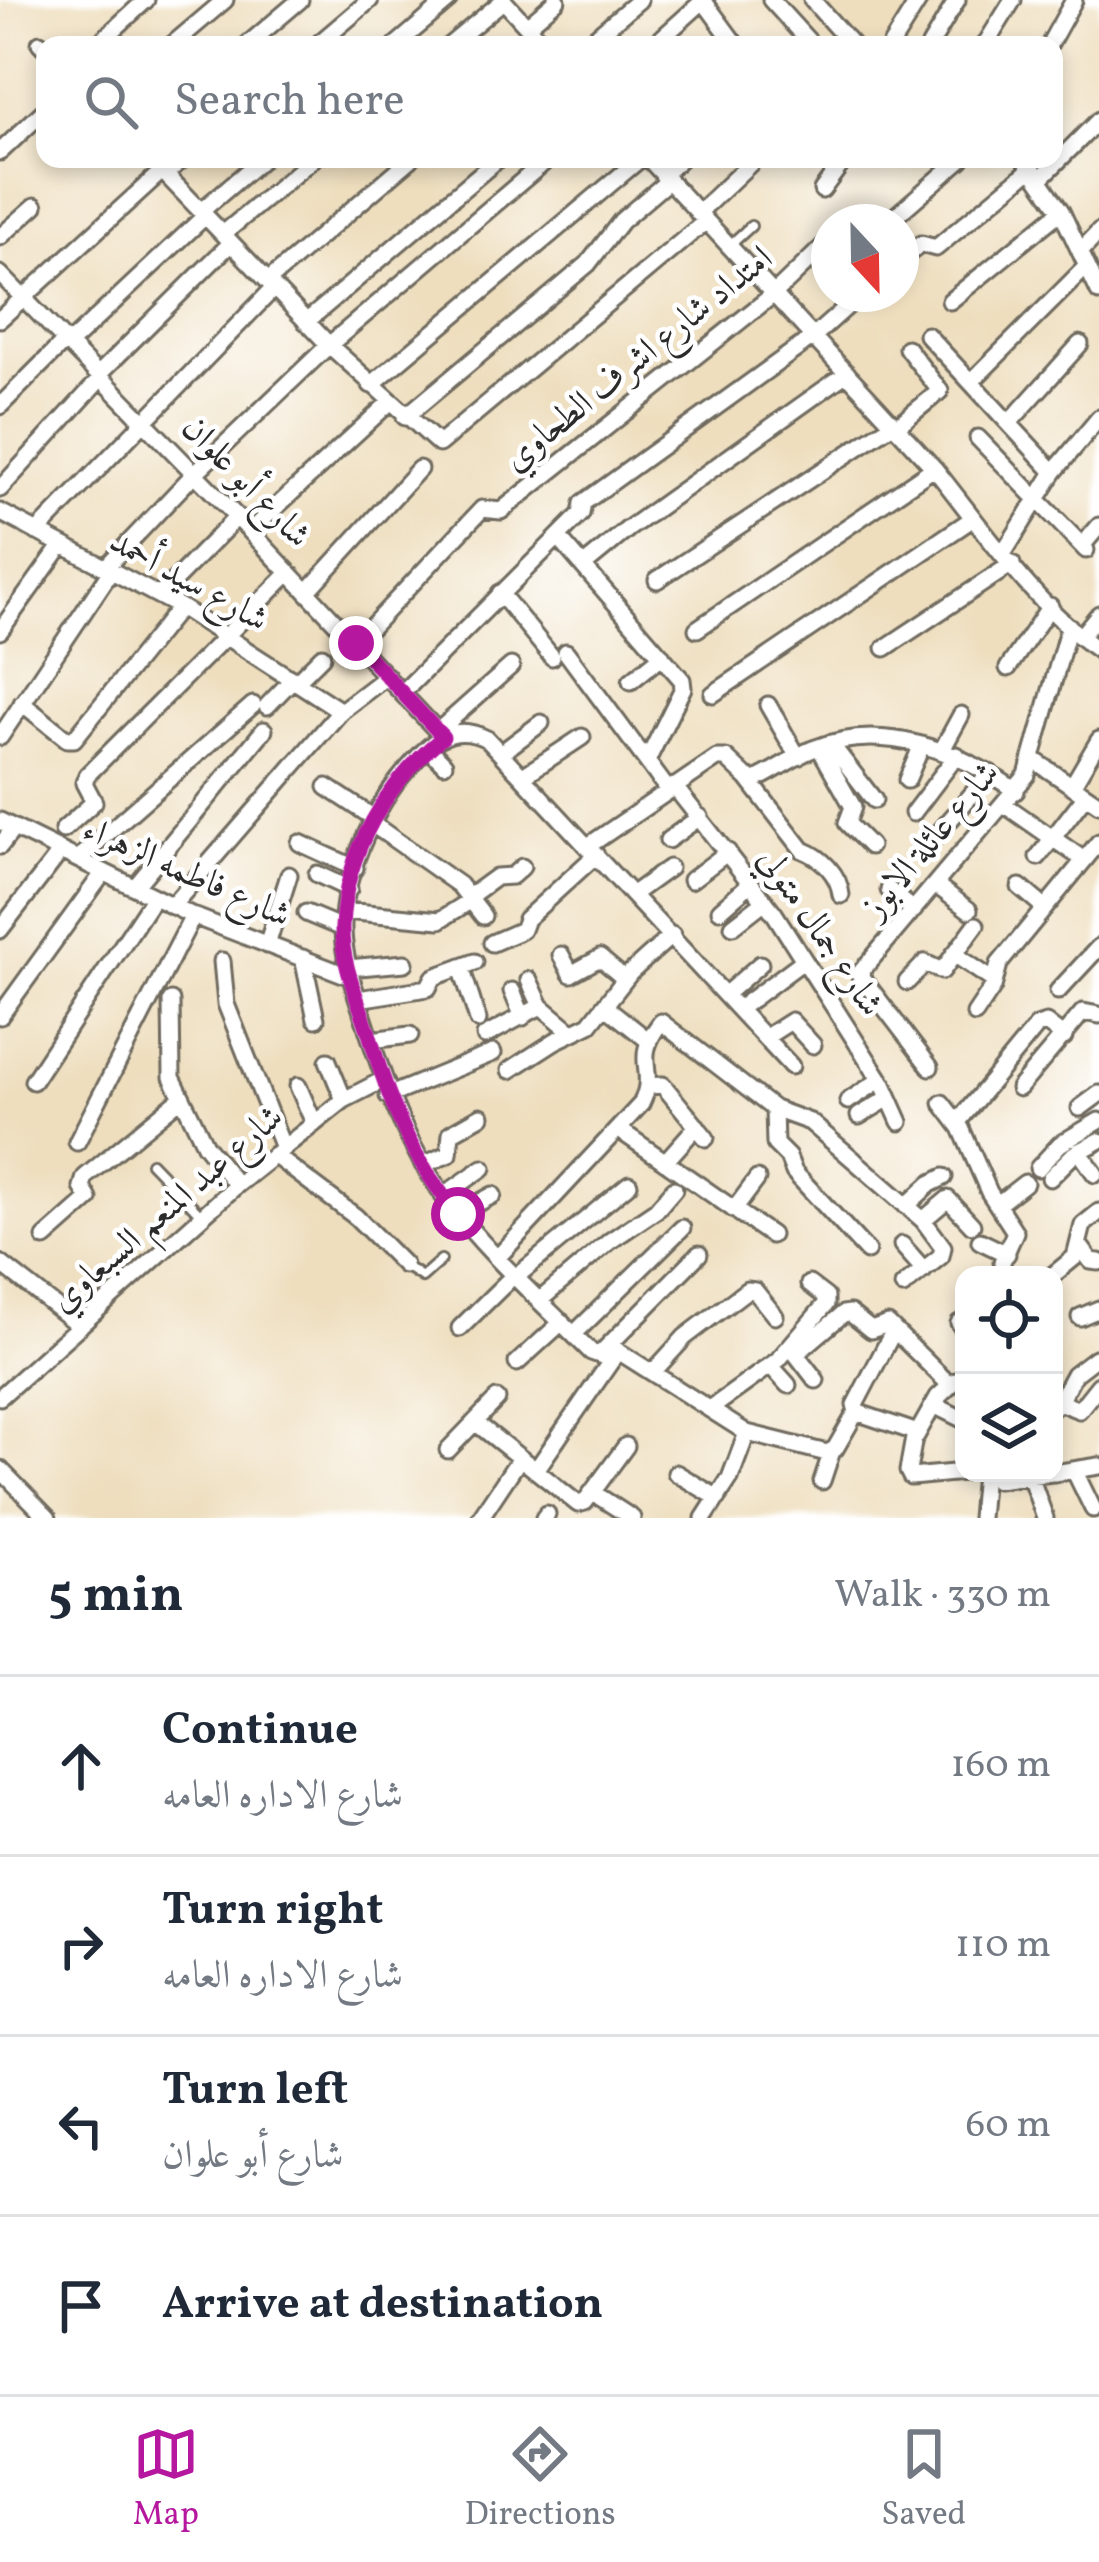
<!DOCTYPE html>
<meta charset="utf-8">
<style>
:root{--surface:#fff;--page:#f2f2f3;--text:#1f2937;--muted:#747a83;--line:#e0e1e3;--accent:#b5179e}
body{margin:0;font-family:Vollkorn,Amiri,serif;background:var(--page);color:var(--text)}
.controls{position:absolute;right:36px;bottom:36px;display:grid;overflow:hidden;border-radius:24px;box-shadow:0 6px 18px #0003}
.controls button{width:108px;height:108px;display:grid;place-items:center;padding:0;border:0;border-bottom:3px solid var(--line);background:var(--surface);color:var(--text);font:60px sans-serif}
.compass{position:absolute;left:811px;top:204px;width:108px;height:108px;border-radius:50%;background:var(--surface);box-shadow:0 6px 18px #0003;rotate:158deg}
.stop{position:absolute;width:36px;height:36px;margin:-27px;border:9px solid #b5179e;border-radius:50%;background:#fff}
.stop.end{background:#b5179e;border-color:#fff;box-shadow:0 3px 12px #0008}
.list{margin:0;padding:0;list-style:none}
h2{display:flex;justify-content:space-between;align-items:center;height:156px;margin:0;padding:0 48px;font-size:51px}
h2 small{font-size:39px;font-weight:400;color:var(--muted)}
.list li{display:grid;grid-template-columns:78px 1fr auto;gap:36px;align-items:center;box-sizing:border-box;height:180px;padding:0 48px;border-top:3px solid var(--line)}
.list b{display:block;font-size:45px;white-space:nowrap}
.list p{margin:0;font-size:39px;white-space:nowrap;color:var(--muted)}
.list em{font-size:39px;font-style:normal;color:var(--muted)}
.icon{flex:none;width:66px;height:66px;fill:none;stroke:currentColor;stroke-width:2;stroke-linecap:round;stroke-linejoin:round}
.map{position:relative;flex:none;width:1099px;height:1518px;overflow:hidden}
.search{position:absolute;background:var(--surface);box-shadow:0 6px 18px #0003;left:36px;right:36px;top:36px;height:132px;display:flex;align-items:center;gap:30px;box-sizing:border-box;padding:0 42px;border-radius:24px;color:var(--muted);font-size:45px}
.sheet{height:876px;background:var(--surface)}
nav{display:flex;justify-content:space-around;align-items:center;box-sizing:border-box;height:168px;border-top:3px solid var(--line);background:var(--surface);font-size:33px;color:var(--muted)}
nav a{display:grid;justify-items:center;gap:6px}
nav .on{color:var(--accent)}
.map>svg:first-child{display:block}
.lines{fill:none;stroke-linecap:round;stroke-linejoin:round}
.lane-casing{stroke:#6f6a5e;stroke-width:14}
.street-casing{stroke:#6f6a5e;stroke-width:21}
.lane{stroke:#fff;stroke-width:8}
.street{stroke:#fff;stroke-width:15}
.route{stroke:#b5179e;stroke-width:15}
.labels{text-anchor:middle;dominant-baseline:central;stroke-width:9;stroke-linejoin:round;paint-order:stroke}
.street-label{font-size:36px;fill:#2b2b2b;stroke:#fff}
</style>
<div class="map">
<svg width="1099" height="1518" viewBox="0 0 1099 1518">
<rect width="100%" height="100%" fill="#fff"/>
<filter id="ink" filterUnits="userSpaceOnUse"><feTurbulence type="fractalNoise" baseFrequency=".00833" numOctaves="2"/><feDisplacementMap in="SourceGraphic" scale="24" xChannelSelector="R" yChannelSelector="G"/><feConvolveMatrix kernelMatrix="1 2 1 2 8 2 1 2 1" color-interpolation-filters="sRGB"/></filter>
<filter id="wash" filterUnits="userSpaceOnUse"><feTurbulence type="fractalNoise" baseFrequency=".004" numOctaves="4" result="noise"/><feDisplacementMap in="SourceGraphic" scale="48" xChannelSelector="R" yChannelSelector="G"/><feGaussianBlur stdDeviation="2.7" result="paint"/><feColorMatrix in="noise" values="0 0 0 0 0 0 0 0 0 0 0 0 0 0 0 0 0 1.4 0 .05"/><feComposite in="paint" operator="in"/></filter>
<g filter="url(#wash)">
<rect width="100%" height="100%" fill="#eedebe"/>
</g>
<g filter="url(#ink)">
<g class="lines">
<defs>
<path id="lane" d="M 730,245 L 751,226
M 151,1163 L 201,1215
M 405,1266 L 422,1277 L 441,1260"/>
<path id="street" d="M 503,0 L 544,45
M 703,0 L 736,45
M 771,0 L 812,45
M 812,0 L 852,45
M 527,26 L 557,0
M 40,43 L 45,48
M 97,45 L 146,0
M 172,45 L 225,0
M 247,45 L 300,0
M 317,45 L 370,0
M 396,45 L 449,0
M 450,45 L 504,0
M 586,45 L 639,0
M 654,45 L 703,1
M 891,45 L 919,0
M 930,45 L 957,0
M 985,45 L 1013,0
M 1049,45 L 1074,0
M 0,152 L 45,110
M 151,159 L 329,345 L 439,444 L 706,221
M 649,159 L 934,468 C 984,530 1033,604 1099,651
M 1025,159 L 1061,211 L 1099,292
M 165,174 L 183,159
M 663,175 L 680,159
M 1041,178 L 1099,120
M 822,190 L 845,159
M 201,211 L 262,159
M 698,213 L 755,159
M 892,219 L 961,159
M 848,222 L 851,219
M 223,234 L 313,159
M 0,237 L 35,206
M 1080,252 L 1099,232
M 901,259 L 921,244 L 936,248 L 1033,167
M 0,274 L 237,517 L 443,737
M 268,281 L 411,159
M 950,301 L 1061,211
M 0,319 L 162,171
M 306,322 L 498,159
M 927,335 L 1054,472
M 70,343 L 205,216
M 99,374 L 231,243
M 971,382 L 1087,266
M 371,385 L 640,159
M 0,406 L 66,340
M 405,417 L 588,264 L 621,221 L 668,181
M 1009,423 L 1080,344
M 896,427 L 940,391 L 907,348
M 978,438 L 1086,550
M 0,489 L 102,377
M 0,512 L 180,607 L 341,711
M 250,531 L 389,403
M 37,532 L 274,288
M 558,537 L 682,680 L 683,688 L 647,761
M 1082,546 L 1099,526
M 1003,554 L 1054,472 L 1099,418
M 584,565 L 628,529 L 847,373
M 105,568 L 194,474 L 329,345 L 548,159
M 657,580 L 893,424
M 307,592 L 419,469
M 500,593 L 552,657
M 159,596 L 237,517
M 697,629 L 934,468
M 0,631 L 61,546
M 1080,637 L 1099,614
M 356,643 L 482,509 L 501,511 L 774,294 L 829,241
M 885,648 L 1012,564
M 566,652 L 668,790
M 1008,668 L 1050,606
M 297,681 L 322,656
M 631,681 L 662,656
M 403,692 L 581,514 L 583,503 L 813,337 L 861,294
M 713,694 L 972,519
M 22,703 L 67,739 L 74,739 L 180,607
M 768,705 L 798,757
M 267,706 L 293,679
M 438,731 L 511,666
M 0,737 L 111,571
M 831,744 L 874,800
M 819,747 L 853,807 L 847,823 L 870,846
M 429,749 L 444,764
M 942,750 L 961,715
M 501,753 L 541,723
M 1034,760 L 1099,804
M 523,776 L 582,737
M 748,779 L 803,850 C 821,857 839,874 841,895
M 907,780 L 922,745
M 674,786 L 774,913 L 883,1084 L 900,1122
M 1072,786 L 1099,740
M 327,787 L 374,818
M 1005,805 L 1084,860
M 913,813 L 957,755
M 0,821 L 193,916 L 351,977
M 371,823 L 459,885 L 483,916
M 63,830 L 94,802 L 84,783 L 87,775 L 289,573
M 668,840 L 700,817
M 300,843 L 355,868
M 0,846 L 14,828
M 588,846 L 717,758 L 726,758 L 746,777 L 755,780 C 775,771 793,757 813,749 C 883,721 959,751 1016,791
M 921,854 L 990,773
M 1038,857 L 1086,795
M 78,859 L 253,705
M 317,874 L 349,889
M 691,880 L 728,852
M 936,885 L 969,910
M 135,887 L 264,730
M 1020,887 L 1045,908
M 889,890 L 914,910
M 633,894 L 669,868
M 470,896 L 496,877 L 512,876 L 522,867
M 172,906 L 341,711 L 387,676
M 720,910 L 751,883
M 345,911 L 440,920 L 473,899
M 306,913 L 342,928
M 733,926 L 765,901
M 0,930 L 61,851
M 492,943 L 522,930 L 526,919 L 596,855
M 267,945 L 289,875
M 954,954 L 994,981
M 561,955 L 571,974 L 600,958 L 625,979
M 303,958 L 316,1019
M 222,961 L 226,1004 L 283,1148
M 461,967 L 478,1020
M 348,968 L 405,963
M 529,980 L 541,1006 L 572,1032
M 907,982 L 925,963 L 942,971 L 976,925
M 512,991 L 523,1017
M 1058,991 L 1099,947
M 726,994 L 760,964
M 358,999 L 428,988 L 434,977 L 475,962
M 171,1001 L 172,1077 L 205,1145 L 237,1185
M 606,1007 L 649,1041
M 740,1008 L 803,961
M 975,1014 L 993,987 L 999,964 L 1099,842
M 0,1016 L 104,872
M 485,1036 L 541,1006
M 766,1037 L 791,1021 L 813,1045
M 371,1040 L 410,1035
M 328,1061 L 344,1100
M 930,1067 L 859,974 L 1027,775 L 1069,626
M 510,1070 L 555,1041 L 590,1024 L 630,973 L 672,935
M 33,1081 L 154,897
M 298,1086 L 314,1123
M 648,1086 L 663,1085 L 706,1138
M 1019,1088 L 1083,1012 L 1099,1015
M 388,1096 L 493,1053
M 848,1101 L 880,1080
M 942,1103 L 961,1128 L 989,1192 L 1015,1232 L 1002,1262
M 1080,1108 L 1099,1094
M 774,1109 L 810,1122 L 923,1220 L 943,1247 L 941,1256 L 903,1286
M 859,1116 L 889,1098
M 957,1123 L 1037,1026 L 1046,1023 L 1064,1037
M 618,1129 L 771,1235
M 77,1142 L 193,916
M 1079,1151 L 1095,1174
M 274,1155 L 356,1217 L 404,1265
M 665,1162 L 697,1126
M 423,1165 L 449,1154 L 451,1133 L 481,1116
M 1038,1168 L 1060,1144 L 1099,1121
M 1050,1178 L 1073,1155 L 1099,1141
M 443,1196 L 483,1168
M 998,1204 L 1025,1183
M 906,1206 L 930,1184 L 944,1177
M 734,1210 L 757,1179
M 458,1214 L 493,1195
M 923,1220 L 948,1199 L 972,1225
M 45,1238 L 89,1199 L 82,1187 L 85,1177 L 181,1098
M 980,1241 L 1007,1254
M 902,1245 L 924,1270
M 1080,1246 L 1091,1261 L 1099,1262
M 498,1257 L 641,1104 C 659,1068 630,1062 661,1022 L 774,1109 L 775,1144 L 788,1157 L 794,1172 L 867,1251
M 0,1263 L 80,1326
M 1053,1275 L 1075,1257 L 1083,1225 L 1099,1212
M 517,1276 L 629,1184
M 540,1300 L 610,1241 L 656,1210 L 674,1189
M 1080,1317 L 1099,1309
M 959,1323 L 964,1330
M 460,1328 L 515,1274
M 574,1334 L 682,1228
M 792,1349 L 816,1380
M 618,1351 L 602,1356 L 591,1352 C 543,1303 488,1255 447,1200 C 405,1145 385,1084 364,1019 C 355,990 344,962 343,931 C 341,880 372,811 404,773 C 429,744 450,720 487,739 L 791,1066
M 618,1351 L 747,1433 L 827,1453 L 835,1449 L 854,1416 L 862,1414 L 915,1432 L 908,1471 L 911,1477 L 964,1472
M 600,1354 L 699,1254
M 796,1354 L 843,1314 L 850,1313 L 871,1330 L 888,1324 L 950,1385
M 517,1363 L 562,1322
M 771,1366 L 788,1385
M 653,1372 L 685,1337 L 747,1290 L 755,1291 L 775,1316
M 0,1397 L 237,1185 L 344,1100 L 383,1080
M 1059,1402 L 1074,1374 L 1095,1358
M 934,1405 L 964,1420
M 1054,1407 L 1059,1402 L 1079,1410 L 1099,1385
M 710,1409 L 778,1360 L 826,1304 L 826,1297 L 809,1284
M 858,1414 L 855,1405 L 894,1330
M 475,1422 L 578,1504 L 585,1502 L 626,1446
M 916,1436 L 938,1397 L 955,1381
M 448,1450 L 497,1399
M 0,1469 L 48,1518
M 536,1470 L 618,1351
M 1074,1470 L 1093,1509
M 676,1473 L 718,1498
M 988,1473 L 997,1480 L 1052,1473
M 1029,1473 L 1045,1518
M 1054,1473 L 1099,1466
M 822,1481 L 832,1451
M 592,1492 L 632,1518
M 480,1518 L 520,1458
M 544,1518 L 547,1514
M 704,1518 L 730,1478 L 747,1433
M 980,1518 L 984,1473"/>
</defs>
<use href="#lane" class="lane-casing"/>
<use href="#street" class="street-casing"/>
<use href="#lane" class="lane"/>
<use href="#street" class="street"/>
</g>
</g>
<g class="lines" filter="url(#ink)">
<path class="route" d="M 356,643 L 443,737 C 387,782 345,852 342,927 C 341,966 361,1005 372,1043 C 390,1105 415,1165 458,1214"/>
</g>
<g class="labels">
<g class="street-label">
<text transform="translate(639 360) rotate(-39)">امتداد شارع اشرف الطحاوي</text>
<text transform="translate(245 483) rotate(46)">شارع أبو علوان</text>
<text transform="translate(188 582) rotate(29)">شارع سيد أحمد</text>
<text transform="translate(932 841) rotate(-50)">شارع عائلة الابوز</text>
<text transform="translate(186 874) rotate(24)">شارع فاطمه الزهراء</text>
<text transform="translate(819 933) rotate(56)">شارع جمال متولي</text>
<text transform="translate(168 1210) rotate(-41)">شارع عبد المنعم السبعاوي</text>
</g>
</g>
</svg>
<div class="controls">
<button><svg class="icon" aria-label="locate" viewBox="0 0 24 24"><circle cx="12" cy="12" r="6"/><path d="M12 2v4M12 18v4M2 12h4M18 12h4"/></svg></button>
<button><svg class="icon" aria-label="layers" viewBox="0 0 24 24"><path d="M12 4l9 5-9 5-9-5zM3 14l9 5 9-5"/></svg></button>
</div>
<svg class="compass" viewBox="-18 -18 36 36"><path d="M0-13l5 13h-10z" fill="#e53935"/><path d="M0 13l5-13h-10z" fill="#747a83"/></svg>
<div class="stop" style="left:458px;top:1214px"></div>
<div class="stop end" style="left:356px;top:643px"></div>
<div class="search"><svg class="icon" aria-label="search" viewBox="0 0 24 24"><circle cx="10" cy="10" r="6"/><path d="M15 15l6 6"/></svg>Search here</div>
</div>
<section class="sheet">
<h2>5 min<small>Walk · 330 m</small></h2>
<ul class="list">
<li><svg class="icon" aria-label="ahead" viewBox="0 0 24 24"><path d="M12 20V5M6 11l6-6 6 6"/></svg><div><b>Continue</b><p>شارع الاداره العامه</p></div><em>160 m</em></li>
<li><svg class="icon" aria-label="right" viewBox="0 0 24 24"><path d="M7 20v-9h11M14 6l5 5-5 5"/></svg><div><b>Turn right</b><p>شارع الاداره العامه</p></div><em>110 m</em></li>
<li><svg class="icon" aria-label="left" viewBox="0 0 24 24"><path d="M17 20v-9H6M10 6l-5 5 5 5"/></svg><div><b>Turn left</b><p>شارع أبو علوان</p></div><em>60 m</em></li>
<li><svg class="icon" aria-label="arrive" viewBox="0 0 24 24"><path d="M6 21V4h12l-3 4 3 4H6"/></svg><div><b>Arrive at destination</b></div></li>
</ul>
</section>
<nav>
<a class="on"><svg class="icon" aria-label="map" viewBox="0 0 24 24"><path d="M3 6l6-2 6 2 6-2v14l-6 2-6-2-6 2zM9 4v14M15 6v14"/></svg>Map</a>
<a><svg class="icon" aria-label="directions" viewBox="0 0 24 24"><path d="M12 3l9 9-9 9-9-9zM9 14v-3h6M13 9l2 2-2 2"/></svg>Directions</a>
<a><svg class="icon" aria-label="saved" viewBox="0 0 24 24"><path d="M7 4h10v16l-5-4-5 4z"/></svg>Saved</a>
</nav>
